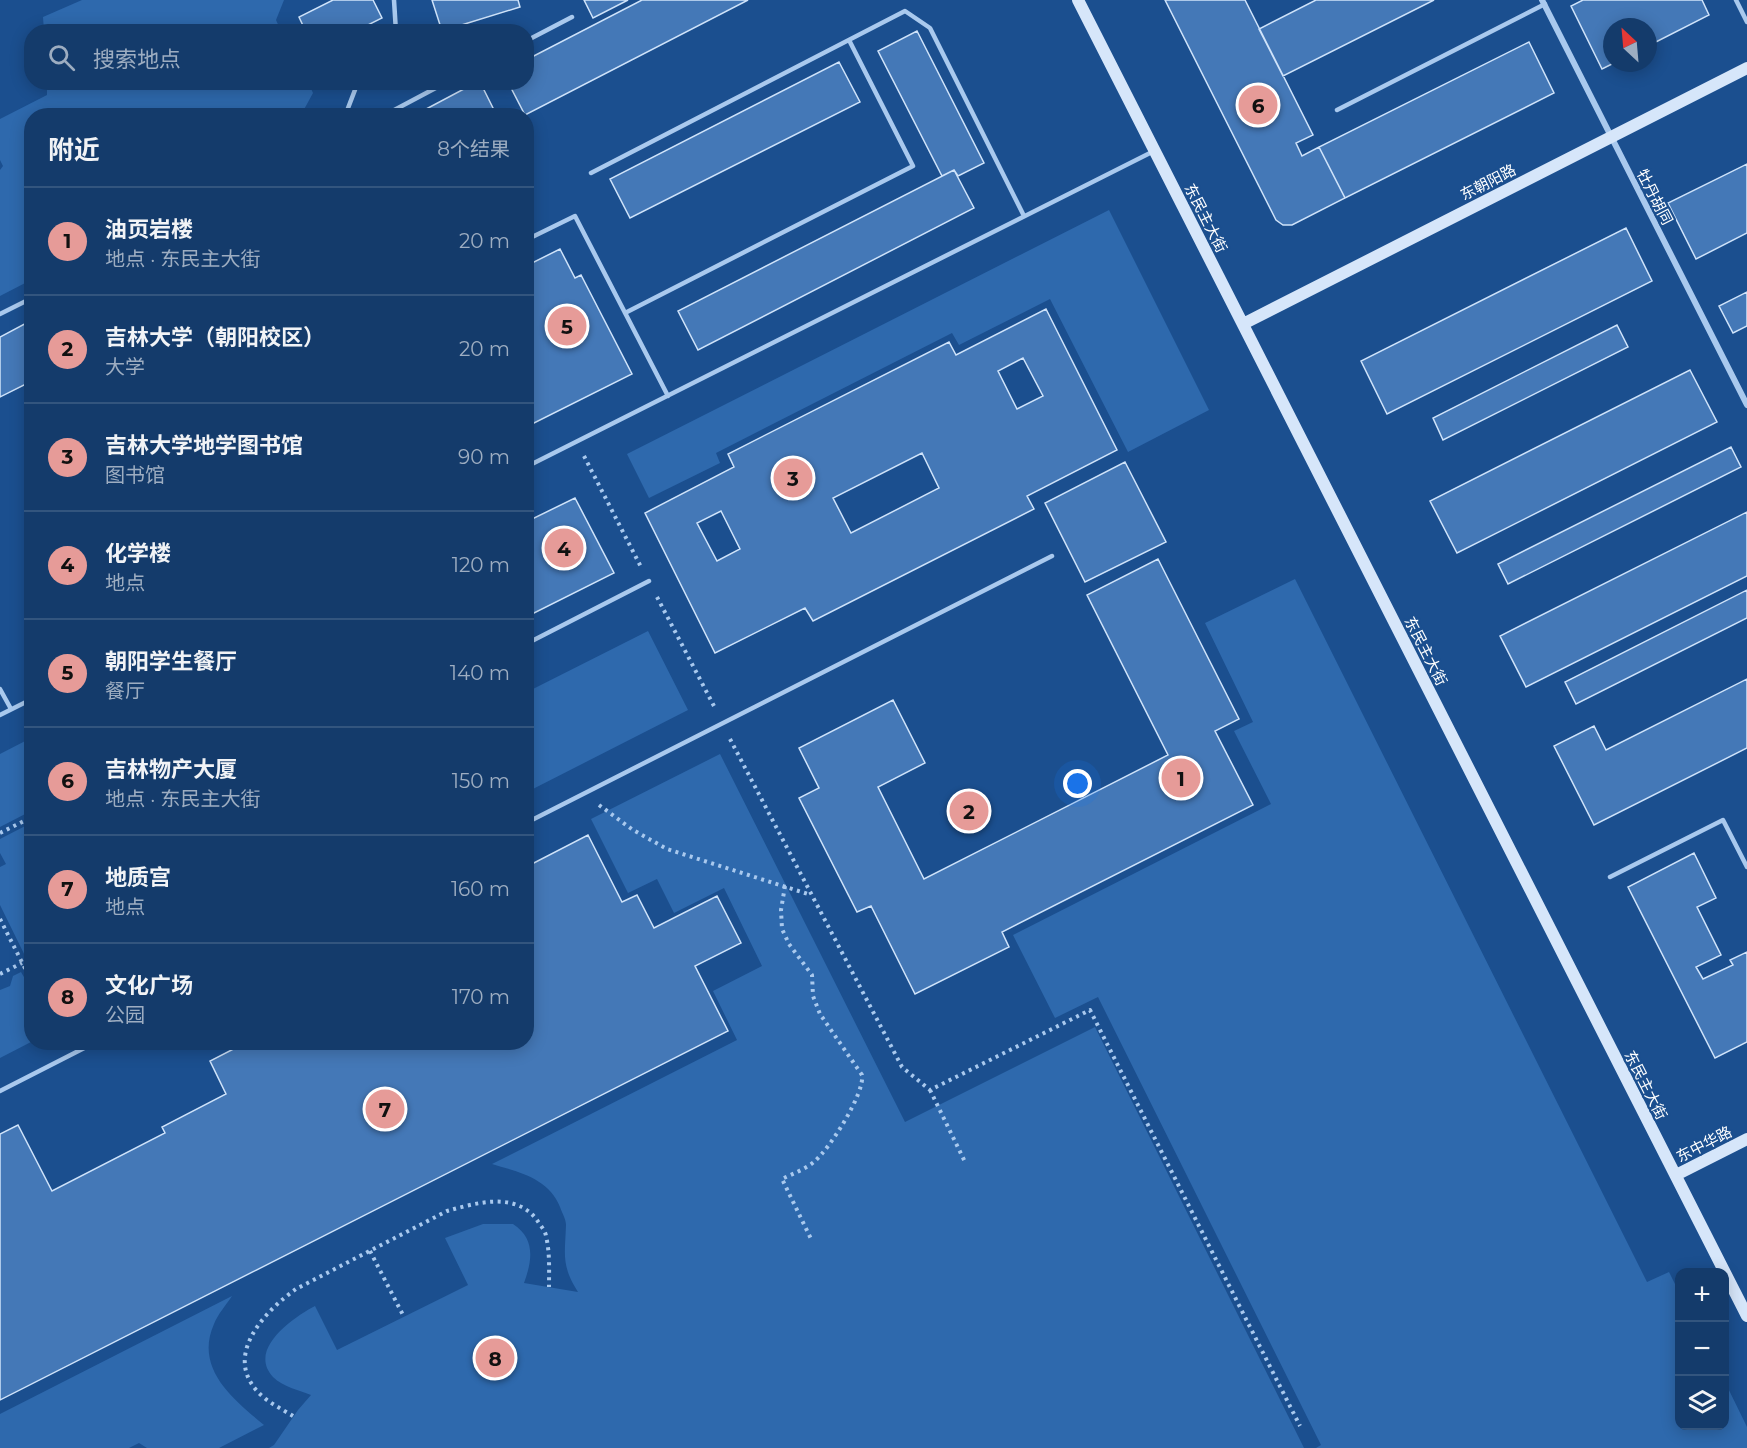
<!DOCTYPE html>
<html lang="zh">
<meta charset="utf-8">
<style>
:root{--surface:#143b6b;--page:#1d4271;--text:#f1f3f6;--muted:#9dadc1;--line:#33557e;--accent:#e69b98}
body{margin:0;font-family:Montserrat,"Noto Sans SC",sans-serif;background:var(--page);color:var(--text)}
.controls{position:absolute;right:18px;bottom:18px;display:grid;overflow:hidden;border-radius:12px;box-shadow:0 3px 15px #0003}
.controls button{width:54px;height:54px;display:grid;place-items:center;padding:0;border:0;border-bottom:2px solid var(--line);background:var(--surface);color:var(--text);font:30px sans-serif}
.compass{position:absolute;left:1603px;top:18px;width:54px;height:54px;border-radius:50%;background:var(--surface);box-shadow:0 3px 15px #0003;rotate:334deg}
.you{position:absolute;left:1078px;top:784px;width:21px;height:21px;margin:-15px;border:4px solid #fff;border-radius:50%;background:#1a73e8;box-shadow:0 0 0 9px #1a73e833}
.badge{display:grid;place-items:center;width:39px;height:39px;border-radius:50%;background:var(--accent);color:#111;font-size:20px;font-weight:700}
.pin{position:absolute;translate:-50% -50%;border:3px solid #fff;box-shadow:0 2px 6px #0006}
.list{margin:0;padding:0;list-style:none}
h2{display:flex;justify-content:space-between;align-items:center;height:78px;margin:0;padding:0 24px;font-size:26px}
h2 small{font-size:20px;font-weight:400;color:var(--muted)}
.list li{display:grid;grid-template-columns:39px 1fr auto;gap:18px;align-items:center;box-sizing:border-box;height:108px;padding:0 24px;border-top:2px solid var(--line)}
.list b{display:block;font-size:22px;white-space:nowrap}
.list p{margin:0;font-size:20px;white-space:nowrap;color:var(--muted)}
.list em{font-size:20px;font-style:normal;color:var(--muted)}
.icon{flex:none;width:33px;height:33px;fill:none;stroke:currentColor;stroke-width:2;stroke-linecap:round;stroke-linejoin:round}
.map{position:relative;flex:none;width:1747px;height:1448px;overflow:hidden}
.search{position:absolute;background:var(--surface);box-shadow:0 3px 15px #0003;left:24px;top:24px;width:510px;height:66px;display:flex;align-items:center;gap:15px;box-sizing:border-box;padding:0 21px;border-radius:24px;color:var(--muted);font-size:22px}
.panel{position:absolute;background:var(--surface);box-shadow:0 3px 15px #0003;left:24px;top:108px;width:510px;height:942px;border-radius:24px}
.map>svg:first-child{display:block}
.green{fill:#2e69ad}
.building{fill:#4478b7;stroke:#cfe3fa;stroke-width:1.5;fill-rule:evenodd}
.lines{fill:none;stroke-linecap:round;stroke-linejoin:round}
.path{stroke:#a9c9ee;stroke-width:4;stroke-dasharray:3 4.5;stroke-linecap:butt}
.lane{stroke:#a9c9ee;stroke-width:4.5}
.street{stroke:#a9c9ee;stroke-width:6}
.secondary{stroke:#d6e6fa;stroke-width:12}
.labels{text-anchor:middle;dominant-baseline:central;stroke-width:4.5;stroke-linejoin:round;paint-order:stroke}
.street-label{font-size:15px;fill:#fff;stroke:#1b4f8f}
</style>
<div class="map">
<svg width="1747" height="1448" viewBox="0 0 1747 1448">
<rect width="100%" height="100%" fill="#1b4f8f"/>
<path class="green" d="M 82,0 L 284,0 L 276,20 L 281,31 L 44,31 L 43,17 Z
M 47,83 L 308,82 L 313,93 L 301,115 L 32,116 L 31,280 L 0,296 L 0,170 L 3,166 L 0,160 L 0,119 L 47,95 Z
M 1109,210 L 1209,410 L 1128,452 L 1050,299 L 959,345 L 952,333 L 716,453 L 720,463 L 649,498 L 627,454 Z
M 1295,579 L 1647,1282 L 1669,1272 L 1679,1292 L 1680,1426 L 1724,1426 L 1725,1382 L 1747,1427 L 1747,1448 L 1316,1448 L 1321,1445 L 1098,997 L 1055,1018 L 1013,935 L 1271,804 L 1234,731 L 1253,722 L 1205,623 Z
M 648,631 L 688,710 L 527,792 L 527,692 Z
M 31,738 L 31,811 L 0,827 L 0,754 Z
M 720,754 L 905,1122 L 1095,1027 L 1304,1448 L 269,1448 L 274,1445 L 298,1410 L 311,1395 C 299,1390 283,1387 273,1377 C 247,1349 294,1317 315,1306 L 337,1350 L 468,1285 L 445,1238 L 483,1224 L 513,1224 C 536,1239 532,1261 524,1283 L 578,1292 C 561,1265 565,1255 566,1225 C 566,1219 562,1213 560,1207 C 549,1178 518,1172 492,1164 L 737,1040 L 713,991 L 762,966 L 724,888 L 674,913 L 657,879 L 628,893 L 591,819 Z
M 31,823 L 31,968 L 0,905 L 0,867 L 6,864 L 0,853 L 0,839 Z
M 21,972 L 31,989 L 31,1042 L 0,1058 L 0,990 L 10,986 L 13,976 Z
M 232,1296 C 226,1305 218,1314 214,1324 C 194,1369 234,1400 264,1425 L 219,1448 L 147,1448 L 139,1443 L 129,1448 L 0,1448 L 0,1414 Z"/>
<path class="building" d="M 333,0 L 373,0 L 382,18 L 354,32 L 306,32 L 299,17 Z
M 432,0 L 518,0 L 520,7 L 442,31 Z
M 584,0 L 628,0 L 593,18 Z
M 642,0 L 748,0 L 525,115 L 508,82 L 526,82 L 526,60 Z
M 1165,0 L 1245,0 L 1313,135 L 1296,143 L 1302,156 L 1319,147 L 1345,198 L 1292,225 L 1283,225 L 1276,220 Z
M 1316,0 L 1434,0 L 1283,76 L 1259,29 Z
M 1583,0 L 1702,0 L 1709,15 L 1648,46 L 1648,27 L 1612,27 L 1614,63 L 1602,69 L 1571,6 Z
M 917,31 L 984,163 L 958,176 L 954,170 L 942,176 L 878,51 Z
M 1529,42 L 1554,93 L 1345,198 L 1319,147 Z
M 839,62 L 860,102 L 630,218 L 610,179 Z
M 477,82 L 480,82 L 497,116 L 413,116 Z
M 1747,164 L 1747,233 L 1696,259 L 1668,203 Z
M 954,170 L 974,208 L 698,350 L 678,311 Z
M 1626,228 L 1652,281 L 1387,414 L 1361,361 Z
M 560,249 L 575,278 L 581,275 L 632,374 L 526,427 L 526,266 Z
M 1747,292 L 1747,326 L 1733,333 L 1719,306 Z
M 1046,309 L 1117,450 L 1027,496 L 1034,509 L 813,621 L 805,608 L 715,653 L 645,513 L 734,467 L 728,454 L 949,342 L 956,355 ZM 1023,358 L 1043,396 L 1017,409 L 998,371 ZM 922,453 L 939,488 L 851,533 L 833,498 ZM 721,511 L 740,549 L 717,561 L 697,523 Z
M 32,320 L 32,381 L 0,397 L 0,337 Z
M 1617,325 L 1628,347 L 1443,440 L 1433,418 Z
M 1690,370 L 1717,422 L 1457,553 L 1430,501 Z
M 1731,447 L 1741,467 L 1508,584 L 1498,564 Z
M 1125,462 L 1166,542 L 1085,582 L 1045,503 Z
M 575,498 L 614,573 L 526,617 L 526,522 Z
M 1747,512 L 1747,576 L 1526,687 L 1500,636 Z
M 1158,559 L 1239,719 L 1215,731 L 1253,805 L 1002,932 L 1009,947 L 915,994 L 871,906 L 857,912 L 799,798 L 819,788 L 799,748 L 893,700 L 925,763 L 878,787 L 924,879 L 1168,755 L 1087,595 Z
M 1747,590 L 1747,618 L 1576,704 L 1565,682 Z
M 1747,679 L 1747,748 L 1594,825 L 1554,746 L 1594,726 L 1606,750 Z
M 588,835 L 622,902 L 637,895 L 654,928 L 717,896 L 741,943 L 695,966 L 728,1031 L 0,1400 L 0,1134 L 18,1125 L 52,1191 L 165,1133 L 162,1127 L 226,1094 L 210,1061 L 247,1042 L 320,1042 L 322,1046 L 328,1042 L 526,1042 L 526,867 Z
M 1694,853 L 1716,898 L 1697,907 L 1721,955 L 1696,967 L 1703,979 L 1733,965 L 1730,960 L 1747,952 L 1747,1042 L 1715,1058 L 1628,887 Z"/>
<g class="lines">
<path class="path" d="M 584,456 L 641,567
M 657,597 L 715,708
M 730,739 L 902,1067 L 930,1090 L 1090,1010 L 1300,1426
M 599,805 L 633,830 L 667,849 L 811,895
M 0,833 L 32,817
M 785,886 L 781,910 L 782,929 L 789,944 L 812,975 L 813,996 L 820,1014 L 862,1075 C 865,1093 830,1148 815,1161 C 806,1169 792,1174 782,1179 L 812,1241
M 0,919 L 32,982
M 0,974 L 22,963
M 930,1090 L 966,1164
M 370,1251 L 404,1317
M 293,1416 C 282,1409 267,1402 258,1392 C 223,1355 265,1311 296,1289 L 447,1211 C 476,1203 515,1191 537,1220 C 540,1225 545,1230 546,1236 C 550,1253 549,1270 549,1287"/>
<path class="lane" d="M 394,0 L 396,32
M 1736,0 L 1747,22
M 526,41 L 572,17
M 1337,110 L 1545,4
M 345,116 L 358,82
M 383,116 L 447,82
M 591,173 L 905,11 L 930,28 L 1024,216
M 526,240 L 575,216 L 668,396
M 625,313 L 913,166 L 849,40
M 0,314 L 32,298
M 526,467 L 1154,151
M 526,644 L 649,581
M 0,689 L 11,709
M 0,715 L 32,699
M 526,823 L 1052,556
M 1610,877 L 1723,820 L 1747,867
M 0,1091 L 96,1042"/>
<path class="street" d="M 1542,0 L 1747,405"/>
<path class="secondary" d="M 1078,0 L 1747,1316
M 1243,324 L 1747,68
M 1676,1175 L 1747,1139"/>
</g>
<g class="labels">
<g class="street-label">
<text transform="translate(1488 182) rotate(-27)">东朝阳路</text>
<text transform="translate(1655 197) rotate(63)">牡丹胡同</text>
<text transform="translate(1206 218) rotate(63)">东民主大街</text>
<text transform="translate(1426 651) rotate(63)">东民主大街</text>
<text transform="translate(1646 1085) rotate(63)">东民主大街</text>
<text transform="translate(1704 1144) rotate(-27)">东中华路</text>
</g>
</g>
</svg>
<div class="controls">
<button>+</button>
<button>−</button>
<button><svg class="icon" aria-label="layers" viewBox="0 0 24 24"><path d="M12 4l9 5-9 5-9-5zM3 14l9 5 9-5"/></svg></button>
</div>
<svg class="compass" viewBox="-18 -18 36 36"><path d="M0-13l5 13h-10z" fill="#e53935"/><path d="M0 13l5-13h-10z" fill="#9dadc1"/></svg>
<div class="you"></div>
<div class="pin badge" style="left:1181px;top:778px">1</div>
<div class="pin badge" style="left:969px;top:811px">2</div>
<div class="pin badge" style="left:793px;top:478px">3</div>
<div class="pin badge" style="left:564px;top:548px">4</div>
<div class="pin badge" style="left:567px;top:326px">5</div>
<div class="pin badge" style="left:1258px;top:105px">6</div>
<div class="pin badge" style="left:385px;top:1109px">7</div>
<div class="pin badge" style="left:495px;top:1358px">8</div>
<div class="search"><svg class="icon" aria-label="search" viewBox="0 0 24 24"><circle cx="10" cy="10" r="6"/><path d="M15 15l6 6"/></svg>搜索地点</div>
<section class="panel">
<h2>附近<small>8个结果</small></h2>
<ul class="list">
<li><span class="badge">1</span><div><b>油页岩楼</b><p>地点 · 东民主大街</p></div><em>20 m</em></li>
<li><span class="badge">2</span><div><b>吉林大学（朝阳校区）</b><p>大学</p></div><em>20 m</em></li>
<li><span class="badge">3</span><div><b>吉林大学地学图书馆</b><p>图书馆</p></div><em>90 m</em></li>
<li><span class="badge">4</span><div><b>化学楼</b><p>地点</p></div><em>120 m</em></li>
<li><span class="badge">5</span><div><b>朝阳学生餐厅</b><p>餐厅</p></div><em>140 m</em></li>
<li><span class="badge">6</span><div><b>吉林物产大厦</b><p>地点 · 东民主大街</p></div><em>150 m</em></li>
<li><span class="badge">7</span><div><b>地质宫</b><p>地点</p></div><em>160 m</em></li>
<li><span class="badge">8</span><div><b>文化广场</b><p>公园</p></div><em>170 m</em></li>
</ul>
</section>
</div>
